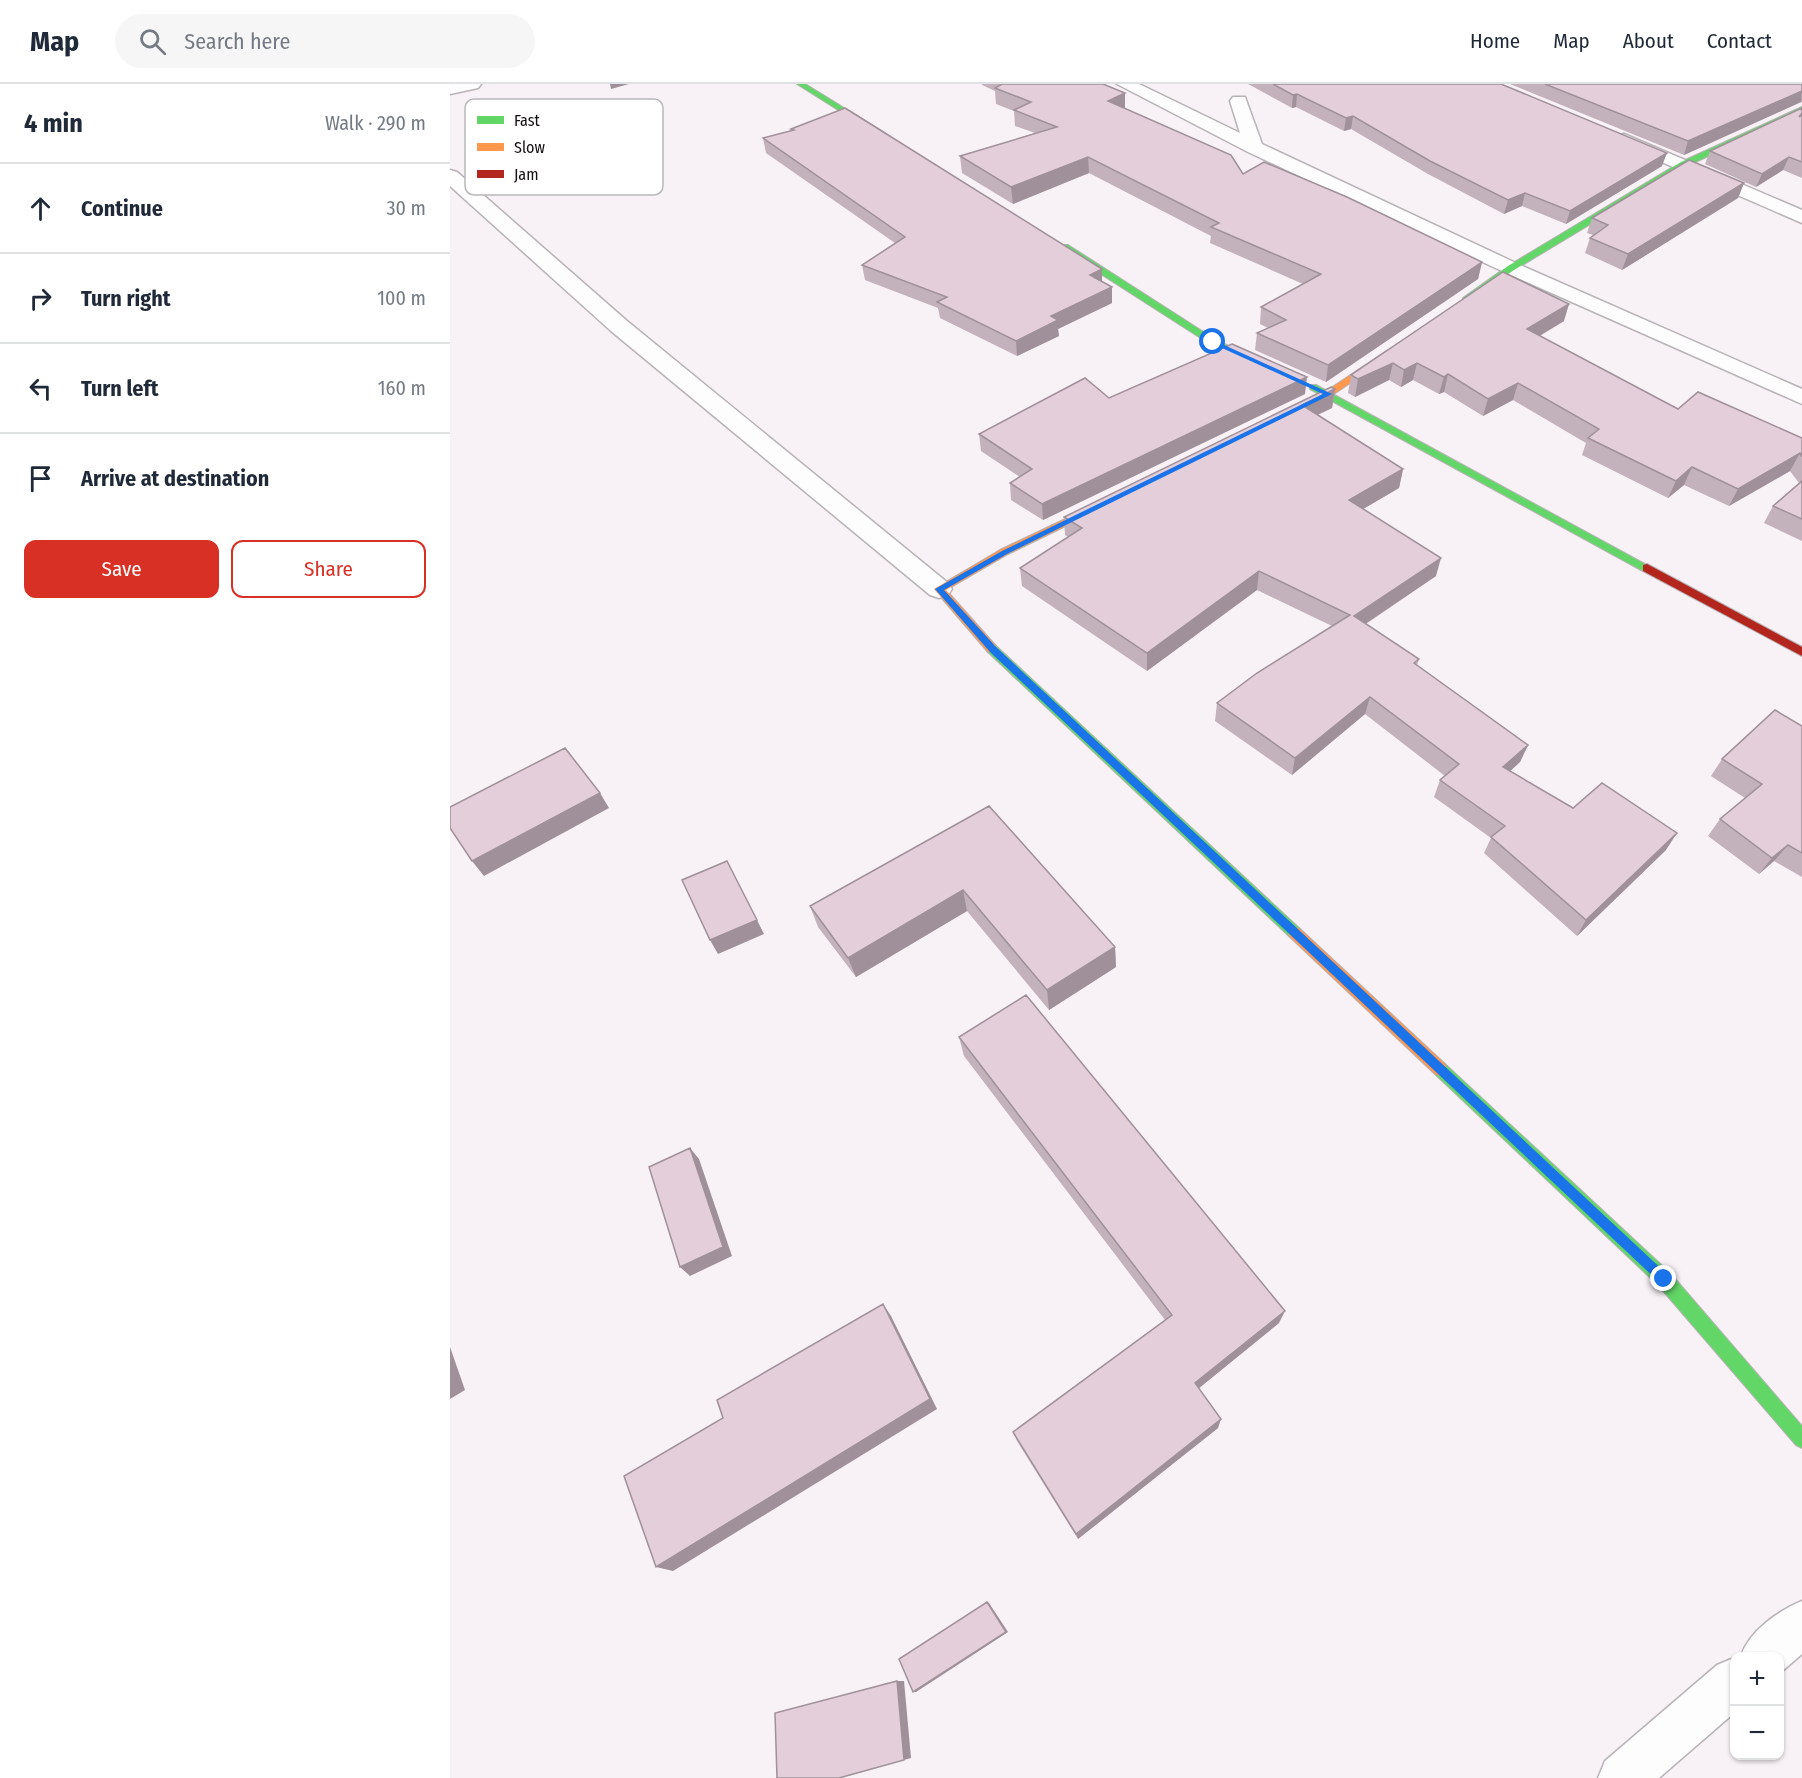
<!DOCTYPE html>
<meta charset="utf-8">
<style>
:root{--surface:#fff;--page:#f6f6f7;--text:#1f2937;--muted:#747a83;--line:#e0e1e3;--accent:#d93025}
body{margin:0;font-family:"Fira Sans Condensed",sans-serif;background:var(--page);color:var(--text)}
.controls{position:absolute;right:18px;bottom:18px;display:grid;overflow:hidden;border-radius:12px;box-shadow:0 2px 4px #0004}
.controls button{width:54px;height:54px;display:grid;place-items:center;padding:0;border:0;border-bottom:2px solid var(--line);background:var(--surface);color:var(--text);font:30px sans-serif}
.stop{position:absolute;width:18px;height:18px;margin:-14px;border:4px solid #1a73e8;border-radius:50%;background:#fff}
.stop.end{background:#1a73e8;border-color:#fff;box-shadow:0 2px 6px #0008}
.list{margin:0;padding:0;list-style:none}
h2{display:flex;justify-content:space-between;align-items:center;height:78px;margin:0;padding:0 24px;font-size:26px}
h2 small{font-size:20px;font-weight:400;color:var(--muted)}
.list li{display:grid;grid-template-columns:39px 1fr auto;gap:18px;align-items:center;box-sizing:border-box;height:90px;padding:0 24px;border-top:2px solid var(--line)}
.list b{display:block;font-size:22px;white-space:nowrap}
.list em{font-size:20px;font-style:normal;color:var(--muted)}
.actions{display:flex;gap:12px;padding:18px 24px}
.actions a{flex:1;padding:14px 0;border:2px solid var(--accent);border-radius:12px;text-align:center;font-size:21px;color:var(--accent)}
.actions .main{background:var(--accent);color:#fff}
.icon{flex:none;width:33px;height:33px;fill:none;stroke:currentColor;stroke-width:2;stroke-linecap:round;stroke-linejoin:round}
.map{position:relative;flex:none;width:1352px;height:1694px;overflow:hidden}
header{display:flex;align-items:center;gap:36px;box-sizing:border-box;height:84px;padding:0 30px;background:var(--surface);border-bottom:2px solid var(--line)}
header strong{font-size:28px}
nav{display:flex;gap:33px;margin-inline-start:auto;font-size:21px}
.search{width:420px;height:54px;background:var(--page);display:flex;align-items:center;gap:15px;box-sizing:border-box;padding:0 21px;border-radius:33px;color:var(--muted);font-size:22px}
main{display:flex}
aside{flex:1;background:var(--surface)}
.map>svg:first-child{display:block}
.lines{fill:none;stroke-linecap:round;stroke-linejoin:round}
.street-casing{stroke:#b8b3b6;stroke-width:3}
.fast-casing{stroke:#b8b3b6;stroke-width:2}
.slow-casing{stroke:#b8b3b6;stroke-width:2}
.jam-casing{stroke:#b8b3b6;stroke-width:2}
.street{fill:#fefdfe;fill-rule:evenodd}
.fast{fill:#63d668;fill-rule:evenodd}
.slow{fill:#ff974d;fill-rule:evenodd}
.jam{fill:#b3261e;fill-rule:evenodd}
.wall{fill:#c3b1bb}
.shaded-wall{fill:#9f9099}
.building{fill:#e3ceda;stroke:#9f9099;stroke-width:1.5}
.route{fill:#1a73e8}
.key{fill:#fff;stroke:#b9b8b8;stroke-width:1.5}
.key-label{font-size:16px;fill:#161214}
</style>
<header>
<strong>Map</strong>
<div class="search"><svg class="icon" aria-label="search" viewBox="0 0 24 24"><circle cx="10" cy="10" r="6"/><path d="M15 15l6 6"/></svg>Search here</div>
<nav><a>Home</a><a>Map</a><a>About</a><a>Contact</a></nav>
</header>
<main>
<aside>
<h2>4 min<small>Walk · 290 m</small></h2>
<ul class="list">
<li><svg class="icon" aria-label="ahead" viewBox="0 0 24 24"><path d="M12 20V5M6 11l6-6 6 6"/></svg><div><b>Continue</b></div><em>30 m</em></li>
<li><svg class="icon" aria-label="right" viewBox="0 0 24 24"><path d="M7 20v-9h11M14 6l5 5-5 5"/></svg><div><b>Turn right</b></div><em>100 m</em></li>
<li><svg class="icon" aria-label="left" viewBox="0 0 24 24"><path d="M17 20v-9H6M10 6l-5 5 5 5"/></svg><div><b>Turn left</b></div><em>160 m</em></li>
<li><svg class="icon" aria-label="arrive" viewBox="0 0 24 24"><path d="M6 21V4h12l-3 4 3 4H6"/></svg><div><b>Arrive at destination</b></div></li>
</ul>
<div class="actions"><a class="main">Save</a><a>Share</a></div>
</aside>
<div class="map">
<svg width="1352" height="1694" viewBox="0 0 1352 1694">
<rect width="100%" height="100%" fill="#f8f1f5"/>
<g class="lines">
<defs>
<path id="street" d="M 0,0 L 31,0 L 28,4 L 0,10 Z
M 667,0 L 689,0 L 790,49 L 780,17 L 783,13 L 795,13 L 812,60 L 1068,180 L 1352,305 L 1352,320 L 1054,188 L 798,68 Z
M 1174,50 L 1352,126 L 1352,139 L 1168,59 L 1165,55 L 1168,51 Z
M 0,86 L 7,88 L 177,237 L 498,499 L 502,505 L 498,511 L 489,514 L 480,511 L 161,247 L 0,102 Z
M 1352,1517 L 1352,1570 L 1330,1589 L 1330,1572 L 1291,1572 C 1299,1547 1328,1527 1352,1517 Z
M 1284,1574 L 1284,1629 L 1209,1694 L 1148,1694 L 1155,1677 L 1267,1581 Z"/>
<path id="fast" d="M 347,0 L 355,0 L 435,49 L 428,51 Z
M 1352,23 L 1352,28 L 1237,82 L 1064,186 L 1020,216 L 1013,214 L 1058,182 L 1231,78 Z
M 612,161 L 618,161 L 766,256 L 820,282 L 812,284 L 760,260 L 612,165 Z
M 860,301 L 866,301 L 1202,484 L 1201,487 L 1193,487 L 860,305 Z
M 542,561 L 546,562 L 850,845 L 852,849 L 850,853 L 840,853 L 538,568 L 536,565 Z
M 990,978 L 995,980 L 1220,1189 L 1352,1342 L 1352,1364 L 1346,1361 L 1208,1201 L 985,990 L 983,985 L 985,980 Z"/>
<path id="slow" d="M 938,266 L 941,267 L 941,271 L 881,312 L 849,328 L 841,326 L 875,308 Z
M 655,416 L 660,419 L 659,421 L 558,470 L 496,506 L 546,562 L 546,568 L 538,568 L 484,505 L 550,466 Z
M 845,843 L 850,845 L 995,980 L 997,985 L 995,990 L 990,992 L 985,990 L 840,853 L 838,849 L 840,845 Z"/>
<path id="jam" d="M 1197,480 L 1352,563 L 1352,572 L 1193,487 L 1193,481 Z"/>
</defs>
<use href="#street" class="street-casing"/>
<use href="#fast" class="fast-casing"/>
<use href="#slow" class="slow-casing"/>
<use href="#jam" class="jam-casing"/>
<use href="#street" class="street"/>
<use href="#fast" class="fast"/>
<use href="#slow" class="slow"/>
<use href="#jam" class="jam"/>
</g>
<path class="wall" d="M 532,0 L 653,0 L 675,9 L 675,24 L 793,90 L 1032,178 L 1028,195 L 876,298 L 805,266 L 807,249 L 818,244 L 810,240 L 811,223 L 853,200 L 760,159 L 761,152 L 639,89 L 563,120 L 512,89 L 510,72 L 585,49 L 565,42 L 564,27 L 546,20 L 545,7 L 532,1 Z
M 798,0 L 1051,0 L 1212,82 L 1116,140 L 1072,122 L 1054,130 L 978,90 L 901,45 L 894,47 L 846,23 L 842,24 Z
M 1060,0 L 1352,0 L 1352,19 L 1351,18 L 1234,71 Z
M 1352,24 L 1352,94 L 1333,86 L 1306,103 L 1255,80 L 1260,67 Z
M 341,45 L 652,185 L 652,198 L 662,219 L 608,245 L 609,252 L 567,272 L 490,234 L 488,224 L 415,196 L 412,181 L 445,159 L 316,69 L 313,54 L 341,47 Z
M 1294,99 L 1288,114 L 1172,186 L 1135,169 L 1140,154 L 1143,151 L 1137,149 L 1142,134 Z
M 1053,188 L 1114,237 L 1090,252 L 1228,325 L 1352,354 L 1352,457 L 1314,439 L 1323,422 L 1349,399 L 1340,387 L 1279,422 L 1234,401 L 1218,414 L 1132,371 L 1136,359 L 1063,316 L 1033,332 L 994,308 L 989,310 L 963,296 L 951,303 L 939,296 L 905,313 L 898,309 L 901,291 Z
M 885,305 L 882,324 L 868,331 L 953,385 L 949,404 L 913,425 L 986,492 L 916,540 L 969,575 L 967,581 L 1078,661 L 1070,678 L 1060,687 L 1123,724 L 1216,766 L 1127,852 L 1034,769 L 1041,754 L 984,713 L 990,696 L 995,692 L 915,630 L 842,691 L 765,637 L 767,619 L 882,542 L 807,506 L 697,587 L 572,502 L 570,484 L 618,453 L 615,451 L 614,433 Z
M 855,310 L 593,436 L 561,416 L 560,399 L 570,393 L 531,367 L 529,350 L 659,314 Z
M 1352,642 L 1352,793 L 1324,777 L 1309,790 L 1258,752 L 1270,735 L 1295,714 L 1261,692 L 1272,675 Z
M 539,722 L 665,863 L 666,883 L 599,926 L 517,827 L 406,893 L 368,843 L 360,822 Z
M 509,953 L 829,1239 L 749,1304 L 768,1344 L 628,1455 L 567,1357 L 563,1348 L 715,1236 L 514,972 Z"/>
<path class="shaded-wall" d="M 160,0 L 179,0 L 161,5 Z
M 1352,7 L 1351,18 L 1234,71 L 1238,57 Z
M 675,9 L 675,24 L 658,17 Z
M 847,10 L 846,23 L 842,24 L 843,11 Z
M 903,32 L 901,45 L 894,47 L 896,34 Z
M 1217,69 L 1212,82 L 1116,140 L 1120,127 Z
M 638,73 L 639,89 L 563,120 L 561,103 Z
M 1339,73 L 1333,86 L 1306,103 L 1312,90 Z
M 1294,99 L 1288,114 L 1172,186 L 1178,170 Z
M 1075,109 L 1072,122 L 1054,130 L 1058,116 Z
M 1032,178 L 1028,195 L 876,298 L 878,281 Z
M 652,185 L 652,200 L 640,191 Z
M 662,203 L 662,219 L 608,245 L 609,252 L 567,272 L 566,257 L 601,232 Z
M 1119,220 L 1114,237 L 1072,262 L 1077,245 Z
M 943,279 L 939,296 L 905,313 L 908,295 Z
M 967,279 L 963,296 L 951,303 L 954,286 Z
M 998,290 L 994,308 L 989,310 L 994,293 Z
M 857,293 L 855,310 L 593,436 L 592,420 Z
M 1068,299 L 1063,316 L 1033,332 L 1038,315 Z
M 885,305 L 882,324 L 849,339 L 852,321 Z
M 1350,369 L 1340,387 L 1279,422 L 1288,405 Z
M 1242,383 L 1234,401 L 1218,414 L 1226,397 Z
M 953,385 L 949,404 L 896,435 L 899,416 Z
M 991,474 L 986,492 L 900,550 L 904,532 Z
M 809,487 L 807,506 L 697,587 L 697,569 Z
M 920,613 L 915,630 L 842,691 L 845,674 Z
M 1078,661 L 1070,678 L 1046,700 L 1053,683 Z
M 150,709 L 159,724 L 34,792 L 22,777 Z
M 1227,749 L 1216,766 L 1127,852 L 1136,836 Z
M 1338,761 L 1324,777 L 1309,790 L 1322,774 Z
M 513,806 L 517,827 L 406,893 L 398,874 Z
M 307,836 L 314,850 L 268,870 L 260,856 Z
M 665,863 L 666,883 L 599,926 L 597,906 Z
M 240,1064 L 249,1075 L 282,1172 L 240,1192 L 230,1183 Z
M 433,1220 L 441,1232 L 487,1325 L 223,1487 L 206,1483 Z
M 835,1227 L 829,1239 L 743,1309 L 745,1299 Z
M 0,1263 L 15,1306 L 0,1315 Z
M 771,1335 L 768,1344 L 628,1455 L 626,1450 Z
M 537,1518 L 539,1519 L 558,1548 L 466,1608 L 463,1608 Z
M 447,1597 L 454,1597 L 461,1674 L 454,1676 Z"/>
<path class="building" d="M 552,0 L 653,0 L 675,9 L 658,17 L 781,71 L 793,90 L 814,78 L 897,113 L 1032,178 L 878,281 L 807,249 L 836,236 L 811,223 L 871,190 L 761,143 L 769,139 L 638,73 L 561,103 L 510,72 L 607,43 L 564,26 L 581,18 L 545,4 Z
M 823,0 L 1051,0 L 1217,69 L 1120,127 L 1075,109 L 1058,116 L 980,77 L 903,32 L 896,34 L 847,10 L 843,11 Z
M 1095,0 L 1352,0 L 1352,7 L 1238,57 Z
M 395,24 L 652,185 L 640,191 L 662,203 L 601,232 L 608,236 L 566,257 L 487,218 L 497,213 L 412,181 L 455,153 L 313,54 L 344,46 L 341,45 Z
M 1352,24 L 1352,29 L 1349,33 L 1352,31 L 1352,78 L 1339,73 L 1312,90 L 1260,67 Z
M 1239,76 L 1294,99 L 1178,170 L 1140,154 L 1158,141 L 1142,134 Z
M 1053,188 L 1119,220 L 1077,245 L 1228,325 L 1248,308 L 1352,354 L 1352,373 L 1350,369 L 1288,405 L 1242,383 L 1226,397 L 1138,354 L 1149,345 L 1068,299 L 1038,315 L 998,290 L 994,293 L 967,279 L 954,286 L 943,279 L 908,295 L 901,291 Z
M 782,260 L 857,293 L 592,420 L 560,399 L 582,385 L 529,350 L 635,294 L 659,314 Z
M 881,303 L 885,305 L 852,321 L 953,385 L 899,416 L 991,474 L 904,532 L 969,575 L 964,579 L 1078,661 L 1053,683 L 1123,724 L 1152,699 L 1227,749 L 1136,836 L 1041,753 L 1055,742 L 990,696 L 1009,680 L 920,613 L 845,674 L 767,619 L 807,589 L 900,531 L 809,487 L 697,569 L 570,484 L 632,444 L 614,433 Z
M 1352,397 L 1352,435 L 1323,422 Z
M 1325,626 L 1352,642 L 1352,769 L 1338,761 L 1322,774 L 1270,735 L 1312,700 L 1272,675 Z
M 115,664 L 150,709 L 22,777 L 0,744 L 0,723 Z
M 539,722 L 665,863 L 597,906 L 513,806 L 398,874 L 360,822 Z
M 277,777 L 307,836 L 260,856 L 232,796 Z
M 576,911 L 835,1227 L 745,1299 L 771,1335 L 626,1450 L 563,1348 L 722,1231 L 509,953 Z
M 240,1064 L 273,1163 L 230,1183 L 199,1083 Z
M 433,1220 L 480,1315 L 206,1483 L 174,1392 L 273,1334 L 267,1316 Z
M 537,1518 L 556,1548 L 463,1608 L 449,1575 Z
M 447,1597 L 454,1676 L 389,1694 L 327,1694 L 325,1629 Z"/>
<path class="route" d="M 763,256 L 882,310 L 557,470 L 494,506 L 546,563 L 1218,1191 L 1218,1199 L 1210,1199 L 540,568 L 485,505 L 552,467 L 873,310 L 761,259 Z"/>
<rect x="15" y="15" width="198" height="96" rx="9" class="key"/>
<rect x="27" y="32" width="27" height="8" fill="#63d668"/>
<rect x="27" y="59" width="27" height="8" fill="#ff974d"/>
<rect x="27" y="86" width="27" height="8" fill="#b3261e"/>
<g class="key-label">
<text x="64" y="42">Fast</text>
<text x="64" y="69">Slow</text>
<text x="64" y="96">Jam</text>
</g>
</svg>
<div class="controls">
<button>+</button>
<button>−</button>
</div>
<div class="stop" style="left:763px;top:258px"></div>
<div class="stop end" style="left:1214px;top:1195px"></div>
</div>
</main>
